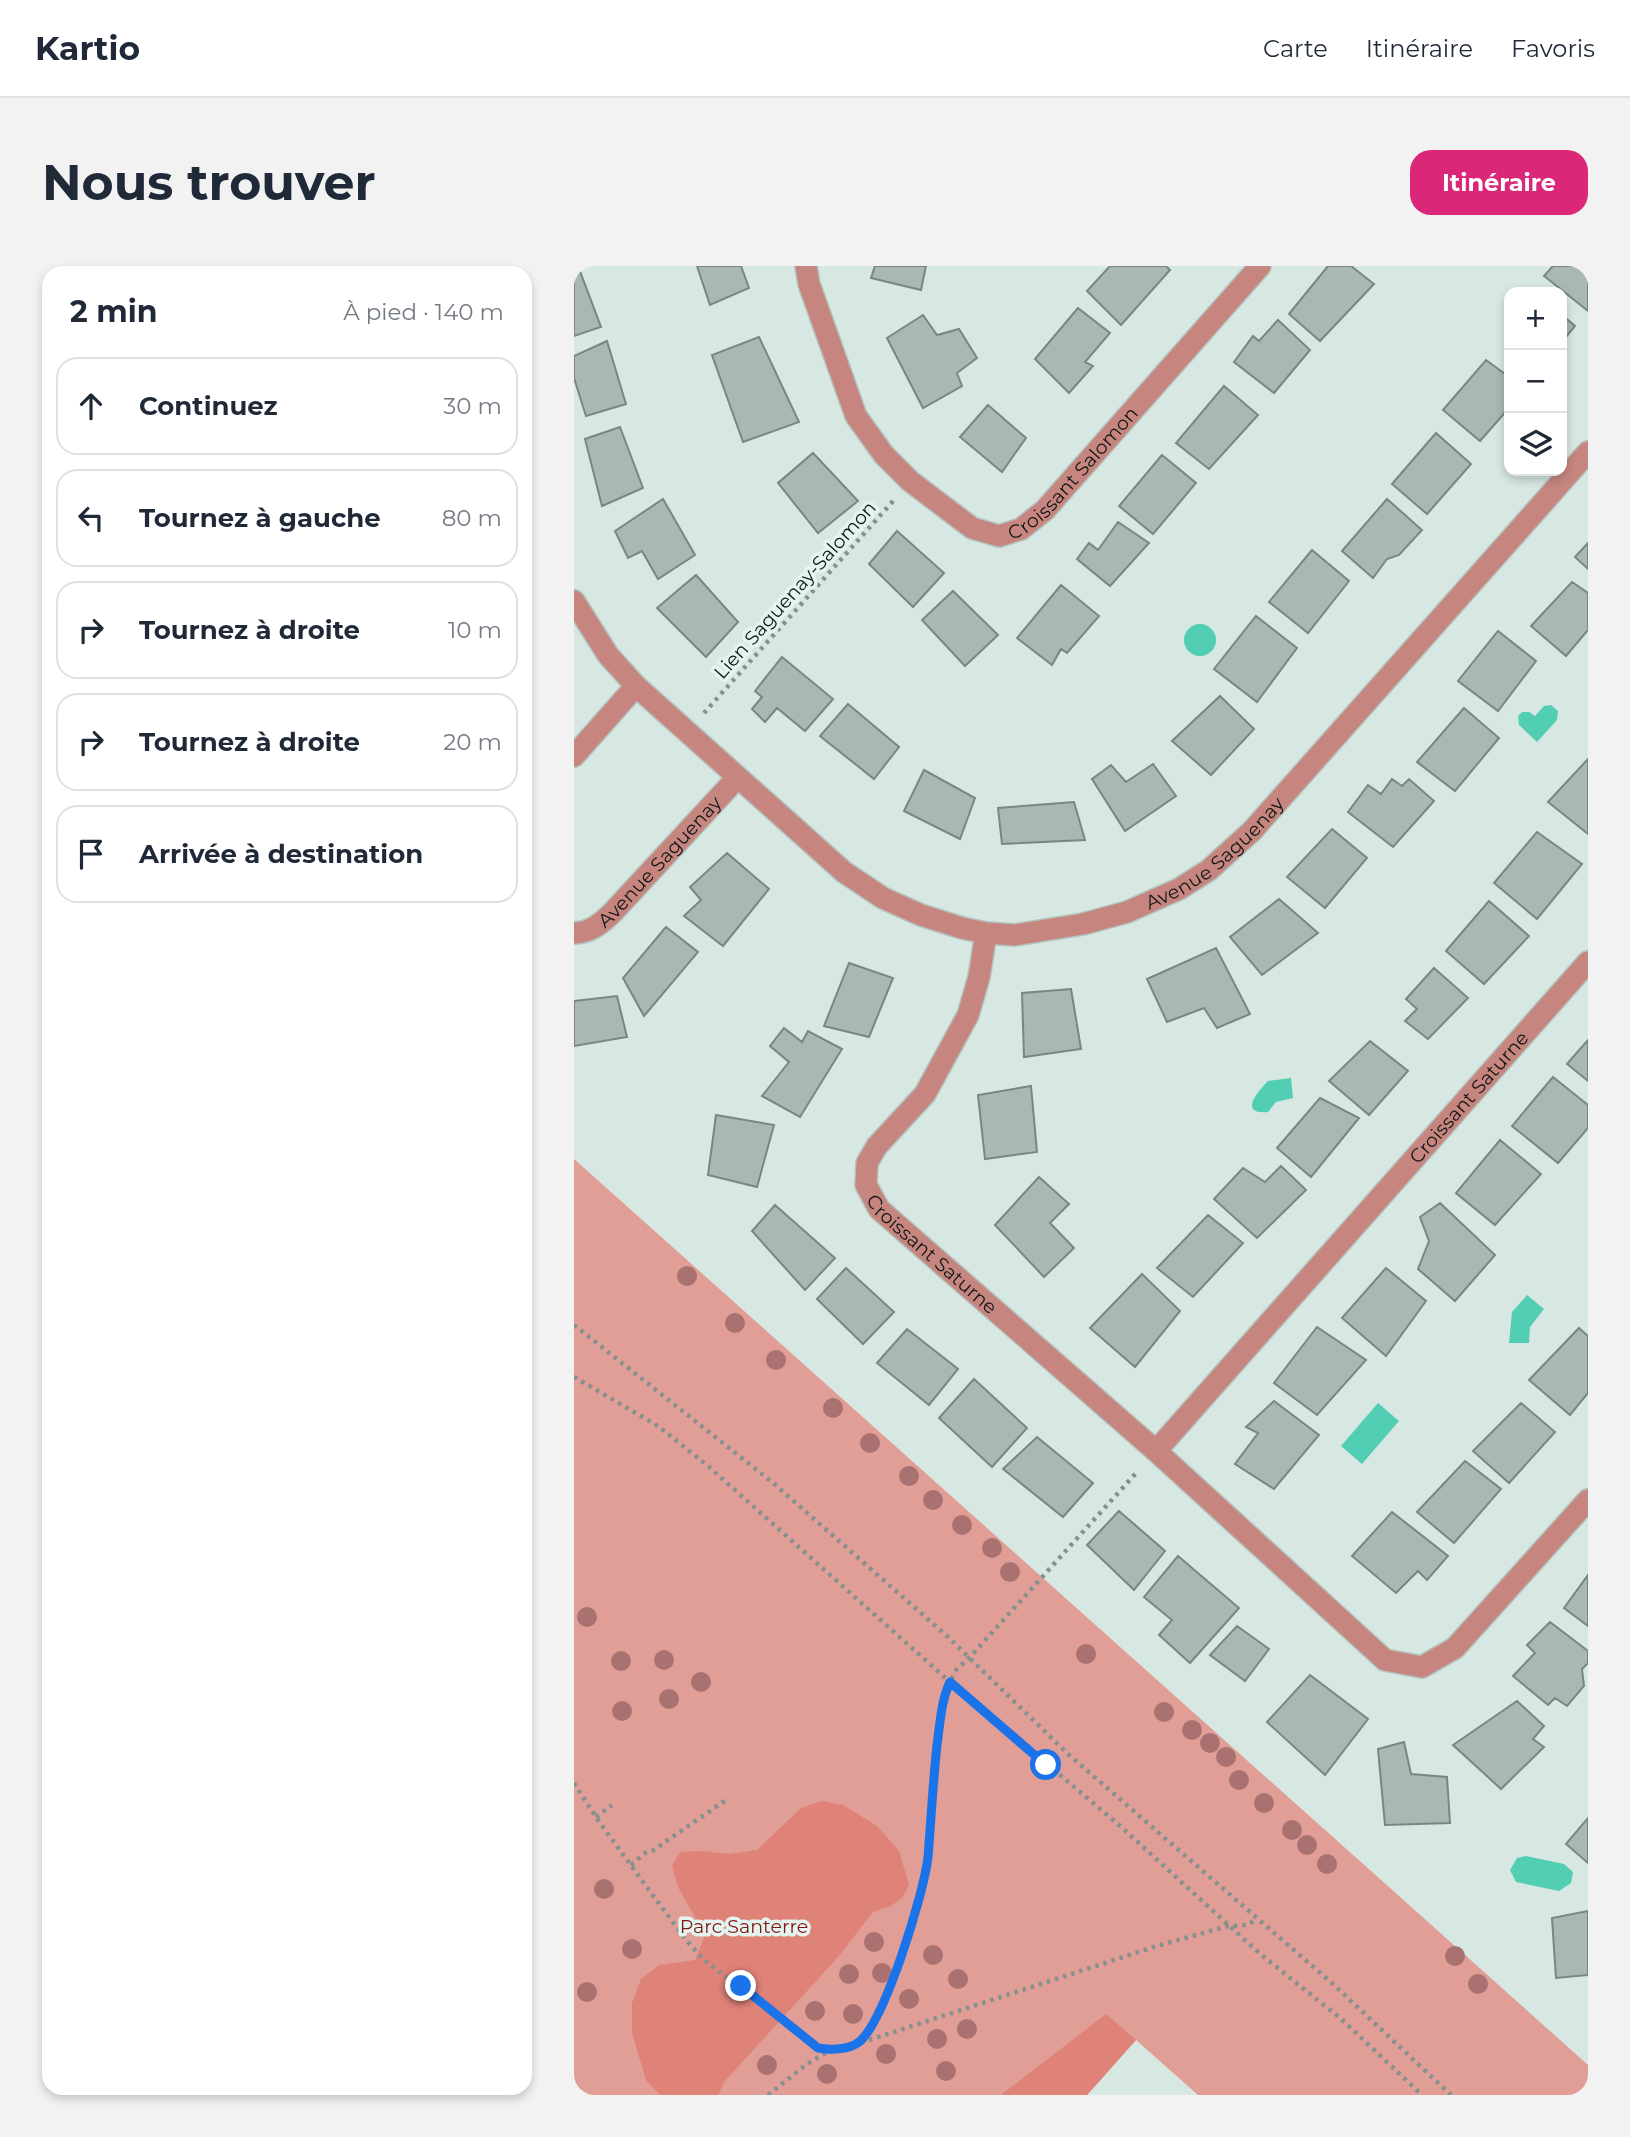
<!DOCTYPE html>
<html lang="fr">
<meta charset="utf-8">
<style>
:root{--surface:#fff;--page:#f2f2f3;--text:#1f2937;--muted:#747a83;--line:#e0e1e3;--accent:#db2777}
body{margin:0;font-family:Montserrat,sans-serif;background:var(--page);color:var(--text)}
.controls{position:absolute;right:21px;top:21px;display:grid;overflow:hidden;border-radius:14px;box-shadow:0 4px 10px #0003}
.controls button{width:63px;height:63px;display:grid;place-items:center;padding:0;border:0;border-bottom:2px solid var(--line);background:var(--surface);color:var(--text);font:35px sans-serif}
.stop{position:absolute;width:21px;height:21px;margin:-16px;border:5px solid #1a73e8;border-radius:50%;background:#fff}
.stop.end{background:#1a73e8;border-color:#fff;box-shadow:0 2px 7px #0008}
.list{margin:0;padding:0;list-style:none}
h2{display:flex;justify-content:space-between;align-items:center;height:91px;margin:0;padding:0 28px;font-size:30px}
h2 small{font-size:23px;font-weight:400;color:var(--muted)}
.list li{display:grid;grid-template-columns:46px 1fr auto;gap:21px;align-items:center;box-sizing:border-box;height:98px;margin:0 14px 14px;padding:0 14px;border:2px solid var(--line);border-radius:21px}
.list b{display:block;font-size:26px;white-space:nowrap}
.list em{font-size:23px;font-style:normal;color:var(--muted)}
.icon{flex:none;width:38px;height:38px;fill:none;stroke:currentColor;stroke-width:2;stroke-linecap:round;stroke-linejoin:round}
.map{position:relative;flex:none;width:1014px;height:1829px;overflow:hidden;border-radius:21px}
header{display:flex;align-items:center;gap:42px;box-sizing:border-box;height:98px;padding:0 35px;background:var(--surface);border-bottom:2px solid var(--line)}
header strong{font-size:33px}
nav{display:flex;gap:38px;margin-inline-start:auto;font-size:24px}
.intro{display:flex;align-items:center;justify-content:space-between;box-sizing:border-box;height:168px;padding:0 42px}
h1{margin:0;font-size:49px}
.button{padding:18px 32px;border-radius:21px;background:var(--accent);color:#fff;font-size:24px;font-weight:700}
main{display:flex;gap:42px;padding:0 42px}
aside{flex:1;background:var(--surface);border-radius:21px;box-shadow:0 4px 10px #0003}
.map>svg:first-child{display:block}
.green{fill:#e19e96}
.forest{fill:#df8278}
.water{fill:#51ceb3}
.building{fill:#a9b8b4;stroke:#788783;stroke-width:2}
.lines{fill:none;stroke-linecap:round;stroke-linejoin:round}
.street-casing{stroke:#b4c2bd;stroke-width:24}
.path{stroke:#86918e;stroke-width:4.5;stroke-dasharray:3.5 5;stroke-linecap:butt}
.street{stroke:#c6867f;stroke-width:21}
.tree{fill:#a97271}
.route{stroke:#1a73e8;stroke-width:9}
.labels{text-anchor:middle;dominant-baseline:central;stroke-width:7;stroke-linejoin:round;paint-order:stroke}
.street-label{font-size:19px;fill:#121716;stroke:#e4f5f0}
.park-label{font-size:19px;fill:#841315;stroke:#e4f5f0}
</style>
<header>
<strong>Kartio</strong>
<nav><a>Carte</a><a>Itinéraire</a><a>Favoris</a></nav>
</header>
<div class="intro"><h1>Nous trouver</h1><a class="button">Itinéraire</a></div>
<main>
<aside>
<h2>2 min<small>À pied · 140 m</small></h2>
<ul class="list">
<li><svg class="icon" aria-label="ahead" viewBox="0 0 24 24"><path d="M12 20V5M6 11l6-6 6 6"/></svg><div><b>Continuez</b></div><em>30 m</em></li>
<li><svg class="icon" aria-label="left" viewBox="0 0 24 24"><path d="M17 20v-9H6M10 6l-5 5 5 5"/></svg><div><b>Tournez à gauche</b></div><em>80 m</em></li>
<li><svg class="icon" aria-label="right" viewBox="0 0 24 24"><path d="M7 20v-9h11M14 6l5 5-5 5"/></svg><div><b>Tournez à droite</b></div><em>10 m</em></li>
<li><svg class="icon" aria-label="right" viewBox="0 0 24 24"><path d="M7 20v-9h11M14 6l5 5-5 5"/></svg><div><b>Tournez à droite</b></div><em>20 m</em></li>
<li><svg class="icon" aria-label="arrive" viewBox="0 0 24 24"><path d="M6 21V4h12l-3 4 3 4H6"/></svg><div><b>Arrivée à destination</b></div></li>
</ul>
</aside>
<div class="map">
<svg width="1014" height="1829" viewBox="0 0 1014 1829">
<rect width="100%" height="100%" fill="#d7e7e2"/>
<path class="green" d="M 0,893 L 1014,1799 L 1014,1829 L 624,1829 L 562,1774 L 513,1829 L 0,1829 Z"/>
<path class="forest" d="M 247,1535 L 269,1539 L 303,1560 L 325,1585 L 335,1619 L 329,1631 L 317,1640 L 299,1646 L 265,1690 L 151,1815 L 144,1829 L 86,1829 L 72,1814 L 58,1767 L 58,1737 L 67,1713 L 85,1699 L 121,1694 L 131,1669 L 104,1621 L 98,1600 L 106,1586 L 128,1585 L 155,1588 L 183,1584 L 227,1542 Z
M 532,1748 L 562,1774 L 513,1829 L 427,1829 Z"/>
<path class="water" d="M610 374a16 16 0 1 1 32 0a16 16 0 1 1-32 0Z
M 977,439 L 984,445 L 983,454 L 963,476 L 945,459 L 944,450 L 948,446 L 955,446 L 961,450 L 970,440 Z
M 717,812 L 719,832 L 702,836 L 694,846 C 663,849 685,824 694,815 Z
M 953,1029 L 970,1043 L 956,1061 L 955,1077 L 935,1077 L 938,1046 Z
M 804,1137 L 825,1155 L 788,1198 L 767,1180 Z
M 952,1590 L 990,1598 L 999,1606 L 997,1617 L 985,1625 L 942,1616 L 936,1604 L 943,1592 Z"/>
<path class="building" d="M 4,0 L 27,61 L 0,70 L 0,1 Z
M 123,0 L 167,0 L 175,22 L 136,39 Z
M 301,0 L 352,0 L 347,24 L 297,12 Z
M 536,0 L 592,0 L 596,4 L 547,59 L 513,25 Z
M 754,0 L 777,0 L 800,18 L 746,75 L 715,48 Z
M 979,0 L 1014,0 L 1014,45 L 970,10 Z
M 504,42 L 536,67 L 511,96 L 519,100 L 495,127 L 461,93 Z
M 349,49 L 363,69 L 385,63 L 403,92 L 383,107 L 388,120 L 349,142 L 313,72 Z
M 988,49 L 1001,60 L 988,76 Z
M 704,54 L 736,84 L 700,127 L 660,96 L 679,70 L 685,75 Z
M 185,71 L 225,156 L 169,176 L 138,89 Z
M 33,75 L 52,138 L 12,150 L 0,112 L 0,90 Z
M 912,94 L 935,111 L 935,142 L 906,175 L 869,144 Z
M 650,120 L 684,149 L 635,203 L 602,177 Z
M 414,139 L 452,172 L 428,206 L 386,171 Z
M 46,161 L 69,222 L 28,240 L 11,173 Z
M 862,167 L 897,198 L 853,248 L 818,218 Z
M 239,187 L 284,235 L 244,267 L 204,217 Z
M 588,189 L 622,217 L 579,268 L 545,240 Z
M 89,233 L 121,289 L 84,313 L 68,285 L 54,292 L 41,265 Z
M 813,233 L 848,264 L 825,289 L 813,293 L 799,312 L 768,285 Z
M 544,256 L 575,277 L 536,320 L 503,293 L 515,277 L 524,284 Z
M 323,265 L 370,307 L 339,341 L 295,298 Z
M 1014,277 L 1014,303 L 1001,291 Z
M 738,284 L 775,315 L 734,367 L 695,336 Z
M 122,309 L 164,356 L 132,391 L 83,342 Z
M 998,316 L 1014,327 L 1014,364 L 992,390 L 957,360 Z
M 487,319 L 525,350 L 493,387 L 487,383 L 478,399 L 443,372 Z
M 379,325 L 424,369 L 391,400 L 348,354 Z
M 682,350 L 723,382 L 683,436 L 640,403 Z
M 924,365 L 962,395 L 924,445 L 884,415 Z
M 208,391 L 259,433 L 231,465 L 203,442 L 191,456 L 178,443 L 188,431 L 181,425 Z
M 646,430 L 680,463 L 637,509 L 598,475 Z
M 274,438 L 325,481 L 300,513 L 246,470 Z
M 890,442 L 925,472 L 881,525 L 843,496 Z
M 1014,493 L 1014,568 L 974,536 Z
M 579,498 L 602,530 L 551,565 L 518,513 L 537,499 L 552,516 Z
M 350,504 L 401,532 L 386,573 L 330,545 Z
M 818,513 L 828,520 L 835,513 L 860,535 L 819,581 L 774,546 L 794,519 L 807,528 Z
M 500,536 L 511,574 L 428,578 L 424,542 Z
M 758,563 L 793,592 L 751,642 L 713,611 Z
M 963,566 L 1008,598 L 963,653 L 920,617 Z
M 153,587 L 195,623 L 149,680 L 110,650 L 127,634 L 116,621 Z
M 705,633 L 744,667 L 688,709 L 656,671 Z
M 915,635 L 955,670 L 910,718 L 872,685 Z
M 92,661 L 124,686 L 70,750 L 49,712 Z
M 642,682 L 676,748 L 643,762 L 630,742 L 593,756 L 573,713 Z
M 275,697 L 319,712 L 295,771 L 250,760 Z
M 860,702 L 894,732 L 854,773 L 831,755 L 843,743 L 832,733 Z
M 497,723 L 507,783 L 450,791 L 448,727 Z
M 43,730 L 53,771 L 0,780 L 0,735 Z
M 210,762 L 228,776 L 234,765 L 268,783 L 226,851 L 188,830 L 215,796 L 196,780 Z
M 1014,774 L 1014,815 L 993,798 Z
M 796,775 L 834,805 L 795,849 L 755,815 Z
M 979,811 L 1014,839 L 1014,862 L 984,897 L 938,860 Z
M 457,820 L 463,886 L 411,893 L 404,829 Z
M 746,832 L 785,852 L 737,911 L 703,882 Z
M 142,849 L 200,859 L 183,921 L 134,909 Z
M 926,874 L 967,908 L 921,959 L 882,927 Z
M 707,900 L 732,924 L 683,972 L 640,933 L 669,902 L 691,916 Z
M 465,911 L 495,938 L 476,957 L 500,982 L 470,1011 L 421,959 Z
M 866,937 L 921,989 L 881,1035 L 844,1003 L 855,975 L 846,951 Z
M 201,939 L 261,992 L 231,1024 L 178,965 Z
M 634,949 L 669,977 L 619,1031 L 583,1002 Z
M 272,1002 L 320,1046 L 289,1078 L 243,1033 Z
M 812,1002 L 852,1035 L 812,1090 L 768,1052 Z
M 568,1008 L 606,1045 L 561,1101 L 516,1062 Z
M 743,1061 L 792,1094 L 743,1149 L 700,1117 Z
M 1005,1062 L 1014,1070 L 1014,1127 L 996,1149 L 955,1114 Z
M 333,1063 L 384,1103 L 355,1139 L 303,1097 Z
M 400,1113 L 453,1162 L 418,1201 L 365,1152 Z
M 700,1135 L 745,1169 L 700,1223 L 661,1198 L 684,1167 L 672,1161 Z
M 947,1137 L 981,1166 L 935,1217 L 899,1185 Z
M 463,1171 L 519,1217 L 489,1251 L 429,1203 Z
M 891,1195 L 927,1223 L 880,1277 L 843,1246 Z
M 545,1245 L 591,1285 L 560,1324 L 513,1279 Z
M 818,1246 L 874,1290 L 853,1314 L 844,1305 L 822,1327 L 778,1290 Z
M 604,1290 L 665,1342 L 616,1397 L 585,1369 L 598,1354 L 570,1331 Z
M 1014,1309 L 1014,1360 L 990,1342 Z
M 976,1356 L 1014,1385 L 1014,1397 L 1008,1403 L 1010,1420 L 993,1440 L 981,1432 L 974,1439 L 939,1410 L 961,1387 L 953,1379 Z
M 663,1360 L 695,1383 L 671,1415 L 636,1389 Z
M 736,1409 L 794,1453 L 751,1509 L 693,1456 Z
M 943,1435 L 970,1460 L 959,1473 L 970,1481 L 927,1523 L 879,1479 Z
M 830,1476 L 837,1508 L 873,1511 L 876,1557 L 811,1559 L 804,1483 Z
M 1014,1552 L 1014,1597 L 992,1578 Z
M 1014,1645 L 1014,1709 L 982,1712 L 978,1652 Z"/>
<g class="lines">
<defs>
<g id="street">
<path id="s1" d="M 232,0 L 235,18 L 282,150 L 310,189 L 336,215 L 398,262 L 425,270 L 447,263 L 471,244 L 686,0"/>
<path id="s2" d="M 0,335 L 34,389 L 62,420 L 270,606 L 309,632 L 347,649 L 388,662 L 412,667 L 441,669 L 509,658 L 553,646 L 605,623 L 635,604 L 678,565 L 1014,186"/>
<path d="M 0,490 L 62,420"/>
<path id="s3" d="M 0,667 C 16,667 28,657 39,646 L 163,512"/>
<path id="s4" d="M 412,667 L 405,711 L 394,749 L 351,828 L 303,880 L 293,897 L 292,919 L 305,943 L 582,1185 L 811,1394 L 848,1401 L 881,1382 L 1014,1234"/>
<path id="s5" d="M 582,1185 L 1014,696"/>
</g>
</defs>
<use href="#street" class="street-casing"/>
<path class="path" d="M 130,447 L 320,234
M 0,1059 L 198,1216 L 373,1370 L 494,1488 L 759,1718 L 877,1829
M 0,1111 L 84,1160 L 134,1200 L 376,1416 L 544,1558 L 685,1687 L 765,1751 L 848,1829
M 0,1517 L 26,1557 L 86,1639 L 114,1676 L 129,1693 L 152,1711 L 182,1730 L 244,1782 L 257,1784 L 283,1778 L 583,1680 L 654,1660 L 673,1659 L 683,1653
M 22,1551 L 38,1539
M 57,1599 L 71,1587 L 78,1585 L 152,1534
M 283,1778 L 305,1748 L 316,1722 L 341,1643 L 353,1595 L 366,1454 L 372,1424 L 382,1404 L 395,1392 L 563,1206
M 194,1829 L 233,1798 L 255,1785"/>
<use href="#street" class="street"/>
</g>
<g class="tree">
<circle cx="113" cy="1010" r="10"/>
<circle cx="161" cy="1057" r="10"/>
<circle cx="202" cy="1094" r="10"/>
<circle cx="259" cy="1142" r="10"/>
<circle cx="296" cy="1177" r="10"/>
<circle cx="335" cy="1210" r="10"/>
<circle cx="359" cy="1234" r="10"/>
<circle cx="388" cy="1259" r="10"/>
<circle cx="418" cy="1282" r="10"/>
<circle cx="436" cy="1306" r="10"/>
<circle cx="13" cy="1351" r="10"/>
<circle cx="512" cy="1388" r="10"/>
<circle cx="90" cy="1394" r="10"/>
<circle cx="47" cy="1395" r="10"/>
<circle cx="127" cy="1416" r="10"/>
<circle cx="95" cy="1433" r="10"/>
<circle cx="48" cy="1445" r="10"/>
<circle cx="590" cy="1446" r="10"/>
<circle cx="618" cy="1464" r="10"/>
<circle cx="636" cy="1477" r="10"/>
<circle cx="652" cy="1491" r="10"/>
<circle cx="665" cy="1514" r="10"/>
<circle cx="690" cy="1537" r="10"/>
<circle cx="718" cy="1564" r="10"/>
<circle cx="733" cy="1579" r="10"/>
<circle cx="753" cy="1598" r="10"/>
<circle cx="30" cy="1623" r="10"/>
<circle cx="300" cy="1676" r="10"/>
<circle cx="58" cy="1683" r="10"/>
<circle cx="359" cy="1689" r="10"/>
<circle cx="881" cy="1690" r="10"/>
<circle cx="308" cy="1707" r="10"/>
<circle cx="275" cy="1708" r="10"/>
<circle cx="384" cy="1713" r="10"/>
<circle cx="904" cy="1718" r="10"/>
<circle cx="13" cy="1726" r="10"/>
<circle cx="335" cy="1733" r="10"/>
<circle cx="241" cy="1745" r="10"/>
<circle cx="279" cy="1748" r="10"/>
<circle cx="393" cy="1763" r="10"/>
<circle cx="363" cy="1773" r="10"/>
<circle cx="312" cy="1788" r="10"/>
<circle cx="193" cy="1799" r="10"/>
<circle cx="372" cy="1805" r="10"/>
<circle cx="253" cy="1808" r="10"/>
</g>
<g class="lines">
<path class="route" d="M 167,1720 L 244,1782 C 256,1784 275,1784 285,1776 C 311,1755 350,1627 354,1591 C 357,1554 359,1516 363,1479 C 366,1458 367,1435 376,1416 L 472,1499"/>
</g>
<g class="labels">
<g class="street-label">
<text stroke="none"><textPath href="#s1" startOffset="448">Croissant Salomon</textPath></text>
<text transform="translate(221 324) rotate(-48)">Lien Saguenay-Salomon</text>
<text stroke="none"><textPath href="#s2" startOffset="791">Avenue Saguenay</textPath></text>
<text stroke="none"><textPath href="#s3" startOffset="114">Avenue Saguenay</textPath></text>
<text stroke="none"><textPath href="#s5" startOffset="472">Croissant Saturne</textPath></text>
<text stroke="none"><textPath href="#s4" startOffset="383">Croissant Saturne</textPath></text>
</g>
<g class="park-label">
<text x="170" y="1660">Parc Santerre</text>
</g>
</g>
</svg>
<div class="controls">
<button>+</button>
<button>−</button>
<button><svg class="icon" aria-label="layers" viewBox="0 0 24 24"><path d="M12 4l9 5-9 5-9-5zM3 14l9 5 9-5"/></svg></button>
</div>
<div class="stop" style="left:472px;top:1499px"></div>
<div class="stop end" style="left:167px;top:1720px"></div>
</div>
</main>
